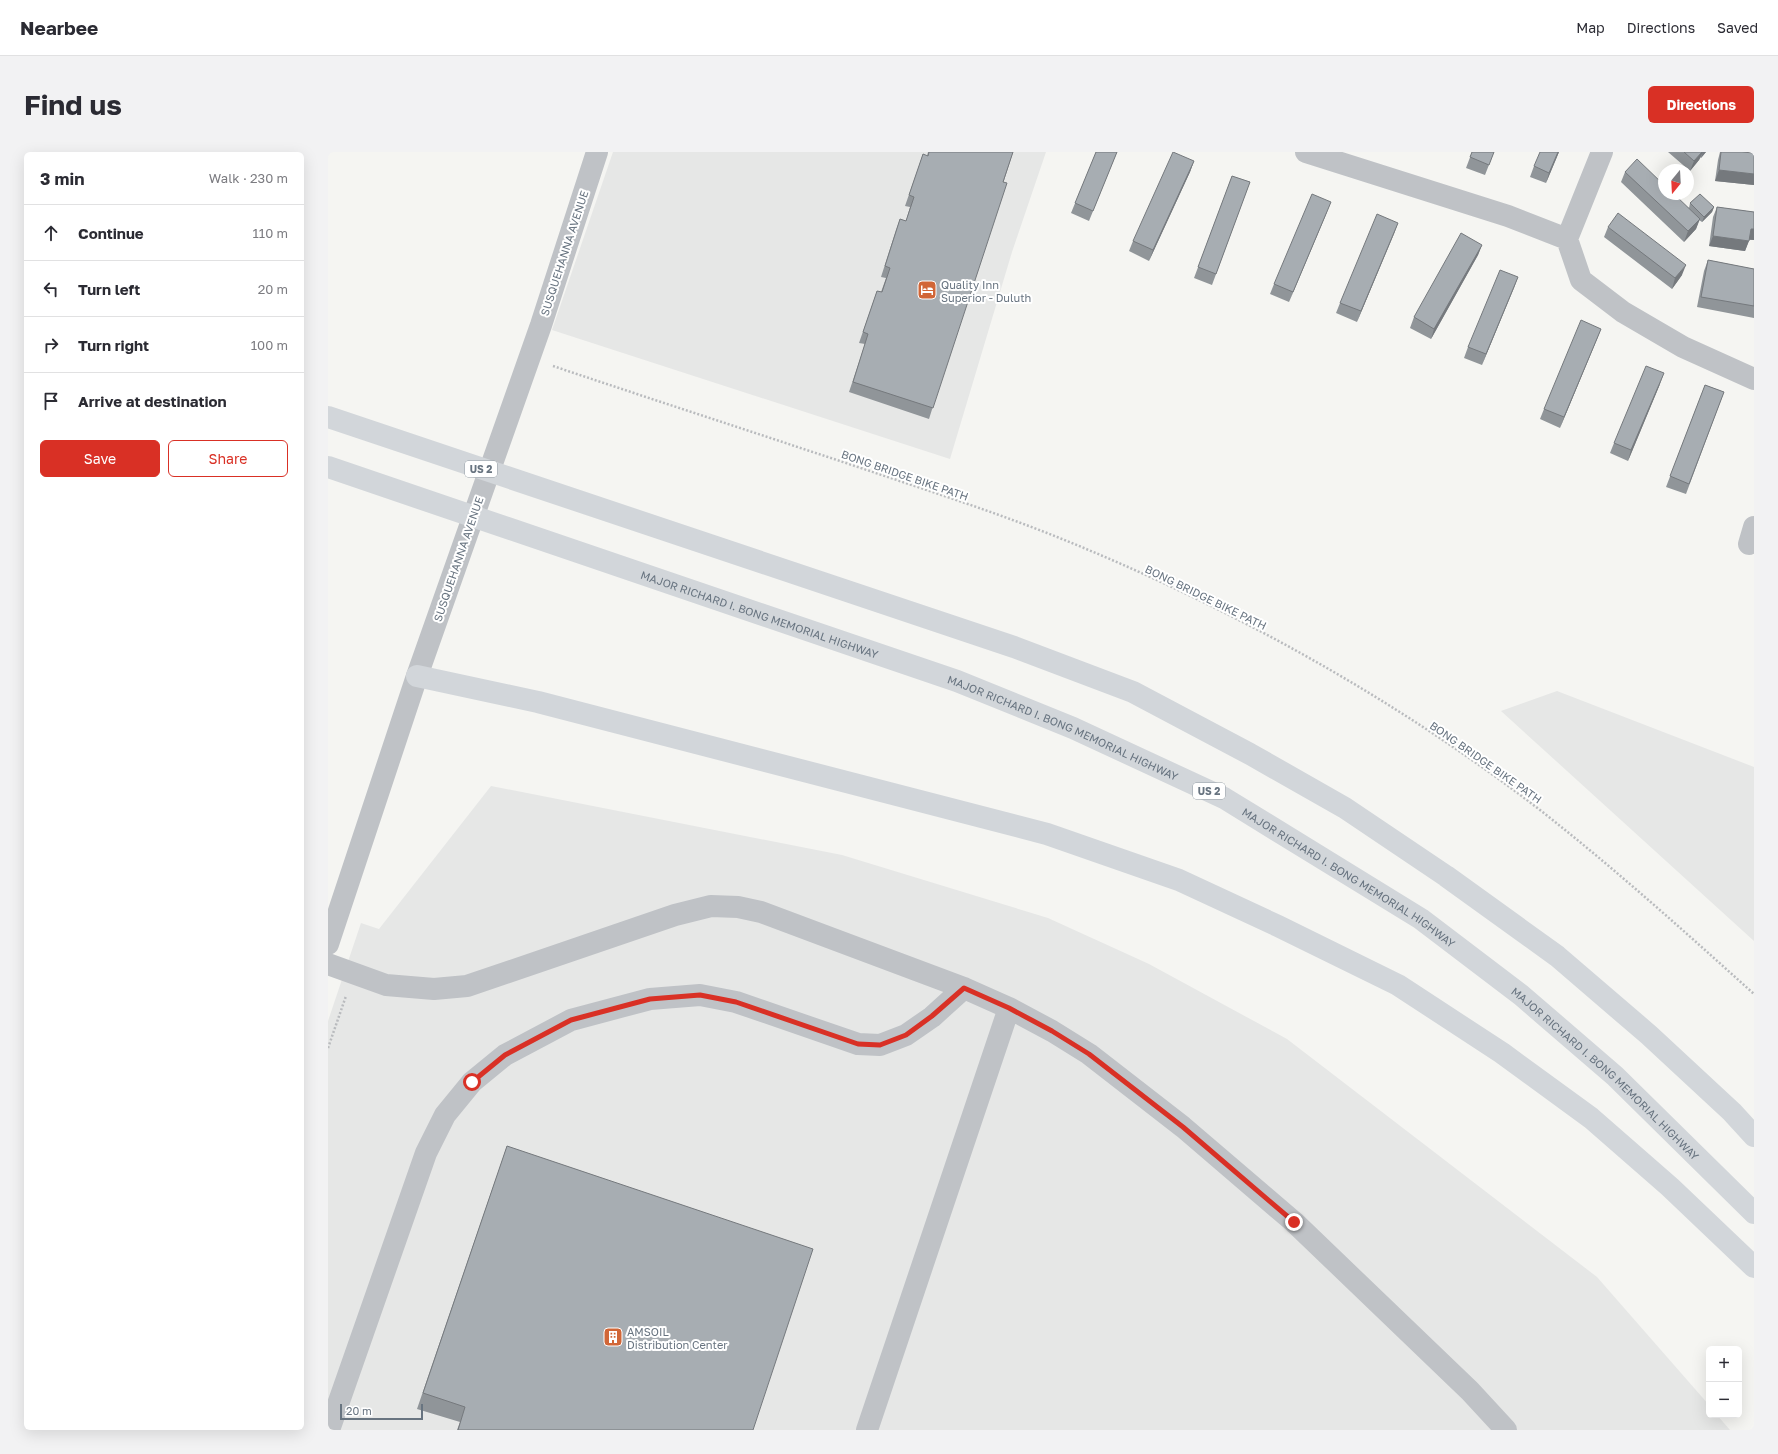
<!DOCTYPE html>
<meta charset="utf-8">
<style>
:root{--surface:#fff;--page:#f2f2f3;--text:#2b2b33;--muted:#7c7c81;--line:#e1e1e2;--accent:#d93025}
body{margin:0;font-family:"Golos Text",sans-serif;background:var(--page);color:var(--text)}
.controls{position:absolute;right:12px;bottom:12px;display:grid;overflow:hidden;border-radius:6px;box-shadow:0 4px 16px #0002}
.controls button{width:36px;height:36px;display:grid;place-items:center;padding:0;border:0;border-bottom:1px solid var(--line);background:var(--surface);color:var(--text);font:20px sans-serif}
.compass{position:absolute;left:1330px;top:12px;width:36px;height:36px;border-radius:50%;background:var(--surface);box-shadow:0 4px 16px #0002;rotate:198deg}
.scale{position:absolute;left:12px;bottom:10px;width:83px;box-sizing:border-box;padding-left:4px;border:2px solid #687480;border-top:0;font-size:11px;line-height:14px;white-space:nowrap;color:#687480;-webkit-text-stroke:3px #fff;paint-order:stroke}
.stop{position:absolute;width:12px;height:12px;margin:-9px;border:3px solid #d93025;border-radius:50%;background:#fff}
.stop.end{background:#d93025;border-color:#fff;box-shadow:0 1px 4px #0008}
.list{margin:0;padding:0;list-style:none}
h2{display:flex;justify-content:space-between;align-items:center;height:52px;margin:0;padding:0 16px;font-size:17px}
h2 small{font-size:13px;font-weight:400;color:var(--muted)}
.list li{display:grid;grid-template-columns:26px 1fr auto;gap:12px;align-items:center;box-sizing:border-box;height:56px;padding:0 16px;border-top:1px solid var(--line)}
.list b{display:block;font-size:15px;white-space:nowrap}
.list em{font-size:13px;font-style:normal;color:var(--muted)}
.actions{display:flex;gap:8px;padding:12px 16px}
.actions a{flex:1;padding:9px 0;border:1px solid var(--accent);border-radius:6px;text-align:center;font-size:14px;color:var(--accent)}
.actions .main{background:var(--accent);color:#fff}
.icon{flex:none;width:22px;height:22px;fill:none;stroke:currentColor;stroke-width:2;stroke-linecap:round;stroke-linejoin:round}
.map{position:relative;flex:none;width:1426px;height:1278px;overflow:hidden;border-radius:6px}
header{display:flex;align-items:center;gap:24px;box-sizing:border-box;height:56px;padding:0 20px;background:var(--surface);border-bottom:1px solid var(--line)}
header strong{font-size:19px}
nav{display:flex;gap:22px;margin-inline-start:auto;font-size:14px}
.intro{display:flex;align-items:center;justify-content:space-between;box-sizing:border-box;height:96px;padding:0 24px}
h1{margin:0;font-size:28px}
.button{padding:10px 18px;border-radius:6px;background:var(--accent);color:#fff;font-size:14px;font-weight:700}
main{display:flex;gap:24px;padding:0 24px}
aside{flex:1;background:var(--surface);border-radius:6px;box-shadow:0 4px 16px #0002}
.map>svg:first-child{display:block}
.built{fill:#e6e7e6}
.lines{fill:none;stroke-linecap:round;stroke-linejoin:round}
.path{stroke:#b9bbbe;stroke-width:2.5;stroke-dasharray:2 2;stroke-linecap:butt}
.minor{stroke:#bfc2c6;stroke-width:22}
.highway{stroke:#d2d6da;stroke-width:22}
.wall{fill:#909599}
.shaded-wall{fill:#75797d}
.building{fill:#a7adb2;stroke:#75797d}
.route{stroke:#d93025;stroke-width:5}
.labels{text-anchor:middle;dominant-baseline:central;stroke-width:4;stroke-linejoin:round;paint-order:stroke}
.shield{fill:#fff;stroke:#959ea6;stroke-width:1}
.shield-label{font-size:10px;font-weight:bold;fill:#687480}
.street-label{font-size:11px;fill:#687480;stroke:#fff}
.poi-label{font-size:11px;fill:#687480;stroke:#fff;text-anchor:start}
</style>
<header>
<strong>Nearbee</strong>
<nav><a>Map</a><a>Directions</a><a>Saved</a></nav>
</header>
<div class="intro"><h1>Find us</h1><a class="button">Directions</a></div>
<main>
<aside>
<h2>3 min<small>Walk · 230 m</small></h2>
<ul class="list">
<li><svg class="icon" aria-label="ahead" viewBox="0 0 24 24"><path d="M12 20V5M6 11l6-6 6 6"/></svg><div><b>Continue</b></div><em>110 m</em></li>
<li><svg class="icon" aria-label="left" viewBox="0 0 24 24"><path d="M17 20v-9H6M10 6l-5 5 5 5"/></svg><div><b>Turn left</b></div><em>20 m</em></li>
<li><svg class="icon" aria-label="right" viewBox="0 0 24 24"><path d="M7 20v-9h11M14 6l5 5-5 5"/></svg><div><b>Turn right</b></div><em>100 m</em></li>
<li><svg class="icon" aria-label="arrive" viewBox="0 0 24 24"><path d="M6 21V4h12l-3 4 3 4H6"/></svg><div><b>Arrive at destination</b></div></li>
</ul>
<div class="actions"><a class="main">Save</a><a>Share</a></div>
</aside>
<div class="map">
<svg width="1426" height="1278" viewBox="0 0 1426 1278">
<rect width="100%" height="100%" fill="#f5f5f2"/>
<path class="built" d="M 285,0 L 718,0 L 684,100 L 622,307 L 224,178 Z
M 1229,539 L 1426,615 L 1426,789 L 1173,559 Z
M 163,634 L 514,703 L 720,766 L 821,812 L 959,887 L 1269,1125 L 1381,1253 L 1381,1263 L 1389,1263 L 1402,1278 L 0,1278 L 0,869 L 33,771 L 51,777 Z"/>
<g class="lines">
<path class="path" d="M 225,214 C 329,249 434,283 539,318 C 604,340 670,361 734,387 C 902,455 1068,547 1212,658 C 1286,716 1356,779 1426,842
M 0,896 L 18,844"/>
<path class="minor" d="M 978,0 L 1180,64 L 1239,87 L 1253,128 L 1295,160 L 1355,195 L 1426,227
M 1239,87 L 1274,0
M 1421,392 L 1426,375
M 0,792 L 89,524 L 213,173 L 269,0
M 0,812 L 58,833 L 106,837 L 139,834 L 347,763 L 383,754 L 410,755 L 433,760 L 636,836 L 681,856 L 724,879 L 761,902 L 855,975 L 966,1070 L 1142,1239 L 1178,1278
M 1,1278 L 98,1001 L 117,963 L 144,930 L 177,903 L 243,868 L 322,847 L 372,843 L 408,850 L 530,892 L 552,893 L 578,883 L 604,865 L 636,836
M 539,1278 L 681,856"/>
<g class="highway">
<path d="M 0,265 L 686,495 L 805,540 L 922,602 L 1017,656 L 1118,724 L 1229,804 L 1321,883 L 1404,960 L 1426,984"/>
<path id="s1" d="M 0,315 L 629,529 L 745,576 L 896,646 L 1093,767 L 1193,843 L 1287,924 L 1426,1061"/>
<path d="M 89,524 L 210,550 L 719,682 L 851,728 L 950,774 L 1070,833 L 1174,901 L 1263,966 L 1342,1035 L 1426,1115"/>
</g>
</g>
<path class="wall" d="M 600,0 L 685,0 L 601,267 L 521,240 L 537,192 L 531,191 L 549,139 L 553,140 L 558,126 L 553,125 L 568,78 L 572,67 L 578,69 L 582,55 L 577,54 L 595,2 L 599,4 Z
M 768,0 L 789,0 L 761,69 L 743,61 Z
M 1144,0 L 1166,0 L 1157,23 L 1138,16 Z
M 1231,0 L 1218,31 L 1202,25 L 1206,14 Z
M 1340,0 L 1378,0 L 1373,6 L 1373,5 L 1371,8 L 1362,19 Z
M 1392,0 L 1414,0 L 1426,1 L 1426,33 L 1387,29 L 1390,8 Z
M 866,9 L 862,20 L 821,109 L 801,99 L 805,89 Z
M 1297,20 L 1361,56 L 1362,51 L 1386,55 L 1384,60 L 1374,70 L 1371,68 L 1368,77 L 1356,90 L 1293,30 Z
M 904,24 L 922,30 L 884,133 L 866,126 Z
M 1389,55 L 1426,60 L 1426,88 L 1421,88 L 1417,99 L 1381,94 L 1385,65 Z
M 999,60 L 961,150 L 942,142 L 946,132 Z
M 1070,71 L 1029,170 L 1008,161 L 1012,151 Z
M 1280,75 L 1354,123 L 1344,137 L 1276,85 Z
M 1154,93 L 1150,103 L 1103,187 L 1082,176 L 1086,165 Z
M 1380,108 L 1426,117 L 1426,166 L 1369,155 L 1376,119 Z
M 1190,125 L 1154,213 L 1136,206 L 1140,195 Z
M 1273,177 L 1269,187 L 1232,276 L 1212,267 L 1216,257 Z
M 1332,232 L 1300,309 L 1282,301 L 1286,291 Z
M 1377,233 L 1396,240 L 1358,342 L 1338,335 Z
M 179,994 L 425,1278 L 129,1278 L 132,1270 L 89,1257 Z"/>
<path class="shaded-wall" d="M 1230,0 L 1231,0 L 1218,31 L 1221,21 Z
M 1374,0 L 1375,0 L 1371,8 L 1362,19 L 1366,9 Z
M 1375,0 L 1378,0 L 1373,6 Z
M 866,9 L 862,20 L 821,109 L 825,98 Z
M 1391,18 L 1426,22 L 1426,33 L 1387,29 Z
M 1003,50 L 999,60 L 961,150 L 965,140 Z
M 1386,55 L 1384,60 L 1374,70 L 1376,65 Z
M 1372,67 L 1368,77 L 1356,90 L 1360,79 Z
M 1070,71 L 1066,82 L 1029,170 L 1033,159 Z
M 1423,77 L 1426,77 L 1426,88 L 1419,87 Z
M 1385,84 L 1421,89 L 1417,99 L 1381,94 Z
M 1154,93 L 1150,103 L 1103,187 L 1106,177 Z
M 1358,113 L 1354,123 L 1344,137 L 1347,126 Z
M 1190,125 L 1186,136 L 1154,213 L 1158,202 Z
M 1273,177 L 1269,187 L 1232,276 L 1236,265 Z
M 1336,221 L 1332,232 L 1300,309 L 1303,298 Z"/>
<path class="building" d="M 601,0 L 685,0 L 675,30 L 679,31 L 605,256 L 525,230 L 540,182 L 535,180 L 549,139 L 554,140 L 562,116 L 557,114 L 572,67 L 578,69 L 586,45 L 581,43 L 595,2 L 600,4 Z
M 768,0 L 789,0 L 765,59 L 747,51 Z
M 845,0 L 866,9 L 825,98 L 805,89 Z
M 1144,0 L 1166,0 L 1161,13 L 1142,5 Z
M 1212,0 L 1230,0 L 1221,21 L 1206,14 Z
M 1356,0 L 1374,0 L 1366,9 Z
M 1393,0 L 1414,0 L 1426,1 L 1426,22 L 1391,18 Z
M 1309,7 L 1336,33 L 1336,42 L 1346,42 L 1372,67 L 1360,79 L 1297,20 Z
M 904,24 L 922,30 L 888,122 L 870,115 Z
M 984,42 L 1003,50 L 965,140 L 946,132 Z
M 1372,42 L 1386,55 L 1376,65 L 1362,51 Z
M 1389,55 L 1426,60 L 1426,77 L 1423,77 L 1421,89 L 1385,84 Z
M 1290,61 L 1358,113 L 1347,126 L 1280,75 Z
M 1049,62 L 1070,71 L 1033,159 L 1012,151 Z
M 1133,81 L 1154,93 L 1106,177 L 1086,165 Z
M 1380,108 L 1426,117 L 1426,154 L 1373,145 Z
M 1172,118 L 1190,125 L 1158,202 L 1140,195 Z
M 1253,168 L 1273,177 L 1236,265 L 1216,257 Z
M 1318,214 L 1336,221 L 1303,298 L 1286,291 Z
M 1377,233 L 1396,240 L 1361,332 L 1342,324 Z
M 179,994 L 485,1097 L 425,1278 L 130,1278 L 137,1255 L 95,1241 Z"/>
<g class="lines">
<path class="route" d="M 144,930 L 177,903 L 243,868 L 322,847 L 372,843 L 408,850 L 530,892 L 552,893 L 578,883 L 604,864 L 636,836 L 681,856 L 724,879 L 761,902 L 855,975 L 966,1070"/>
</g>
<defs>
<symbol id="hotel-square" viewBox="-11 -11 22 22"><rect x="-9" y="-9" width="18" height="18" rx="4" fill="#d16637" stroke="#fff"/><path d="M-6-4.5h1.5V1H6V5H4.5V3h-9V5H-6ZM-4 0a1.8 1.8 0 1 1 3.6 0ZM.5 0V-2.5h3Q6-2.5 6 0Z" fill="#fff"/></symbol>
<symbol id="building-square" viewBox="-11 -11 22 22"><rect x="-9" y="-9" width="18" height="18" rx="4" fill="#d16637" stroke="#fff"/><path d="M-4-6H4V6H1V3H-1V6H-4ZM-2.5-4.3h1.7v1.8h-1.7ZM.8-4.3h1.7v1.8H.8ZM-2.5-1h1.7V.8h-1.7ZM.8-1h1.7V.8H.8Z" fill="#fff"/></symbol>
</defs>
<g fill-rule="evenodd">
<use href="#hotel-square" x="588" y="127" width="22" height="22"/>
<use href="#building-square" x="274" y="1174" width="22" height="22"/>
</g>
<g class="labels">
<g class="shield">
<rect x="137" y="309" width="32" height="16" rx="3"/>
<rect x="865" y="631" width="32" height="16" rx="3"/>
</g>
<g class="shield-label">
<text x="153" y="317">US 2</text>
<text x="881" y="639">US 2</text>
</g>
<g class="street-label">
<text transform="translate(236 101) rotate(-72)">SUSQUEHANNA AVENUE</text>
<text transform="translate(577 323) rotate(19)">BONG BRIDGE BIKE PATH</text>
<text transform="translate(130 407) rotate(-71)">SUSQUEHANNA AVENUE</text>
<text transform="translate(878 445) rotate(26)">BONG BRIDGE BIKE PATH</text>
<text stroke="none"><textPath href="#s1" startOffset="456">MAJOR RICHARD I. BONG MEMORIAL HIGHWAY</textPath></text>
<text stroke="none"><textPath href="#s1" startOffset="780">MAJOR RICHARD I. BONG MEMORIAL HIGHWAY</textPath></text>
<text transform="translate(1158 610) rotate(35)">BONG BRIDGE BIKE PATH</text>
<text stroke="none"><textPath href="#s1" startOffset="1104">MAJOR RICHARD I. BONG MEMORIAL HIGHWAY</textPath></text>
<text stroke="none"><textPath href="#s1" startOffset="1428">MAJOR RICHARD I. BONG MEMORIAL HIGHWAY</textPath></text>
</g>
<g class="poi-label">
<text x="613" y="132">Quality Inn<tspan x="613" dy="13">Superior - Duluth</tspan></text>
<text x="299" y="1179">AMSOIL<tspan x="299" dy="13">Distribution Center</tspan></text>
</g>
</g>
</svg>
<div class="controls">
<button>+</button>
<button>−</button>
</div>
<svg class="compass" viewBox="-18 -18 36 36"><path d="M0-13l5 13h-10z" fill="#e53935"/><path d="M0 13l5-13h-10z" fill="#7c7c81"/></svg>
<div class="scale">20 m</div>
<div class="stop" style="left:144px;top:930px"></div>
<div class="stop end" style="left:966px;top:1070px"></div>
</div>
</main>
